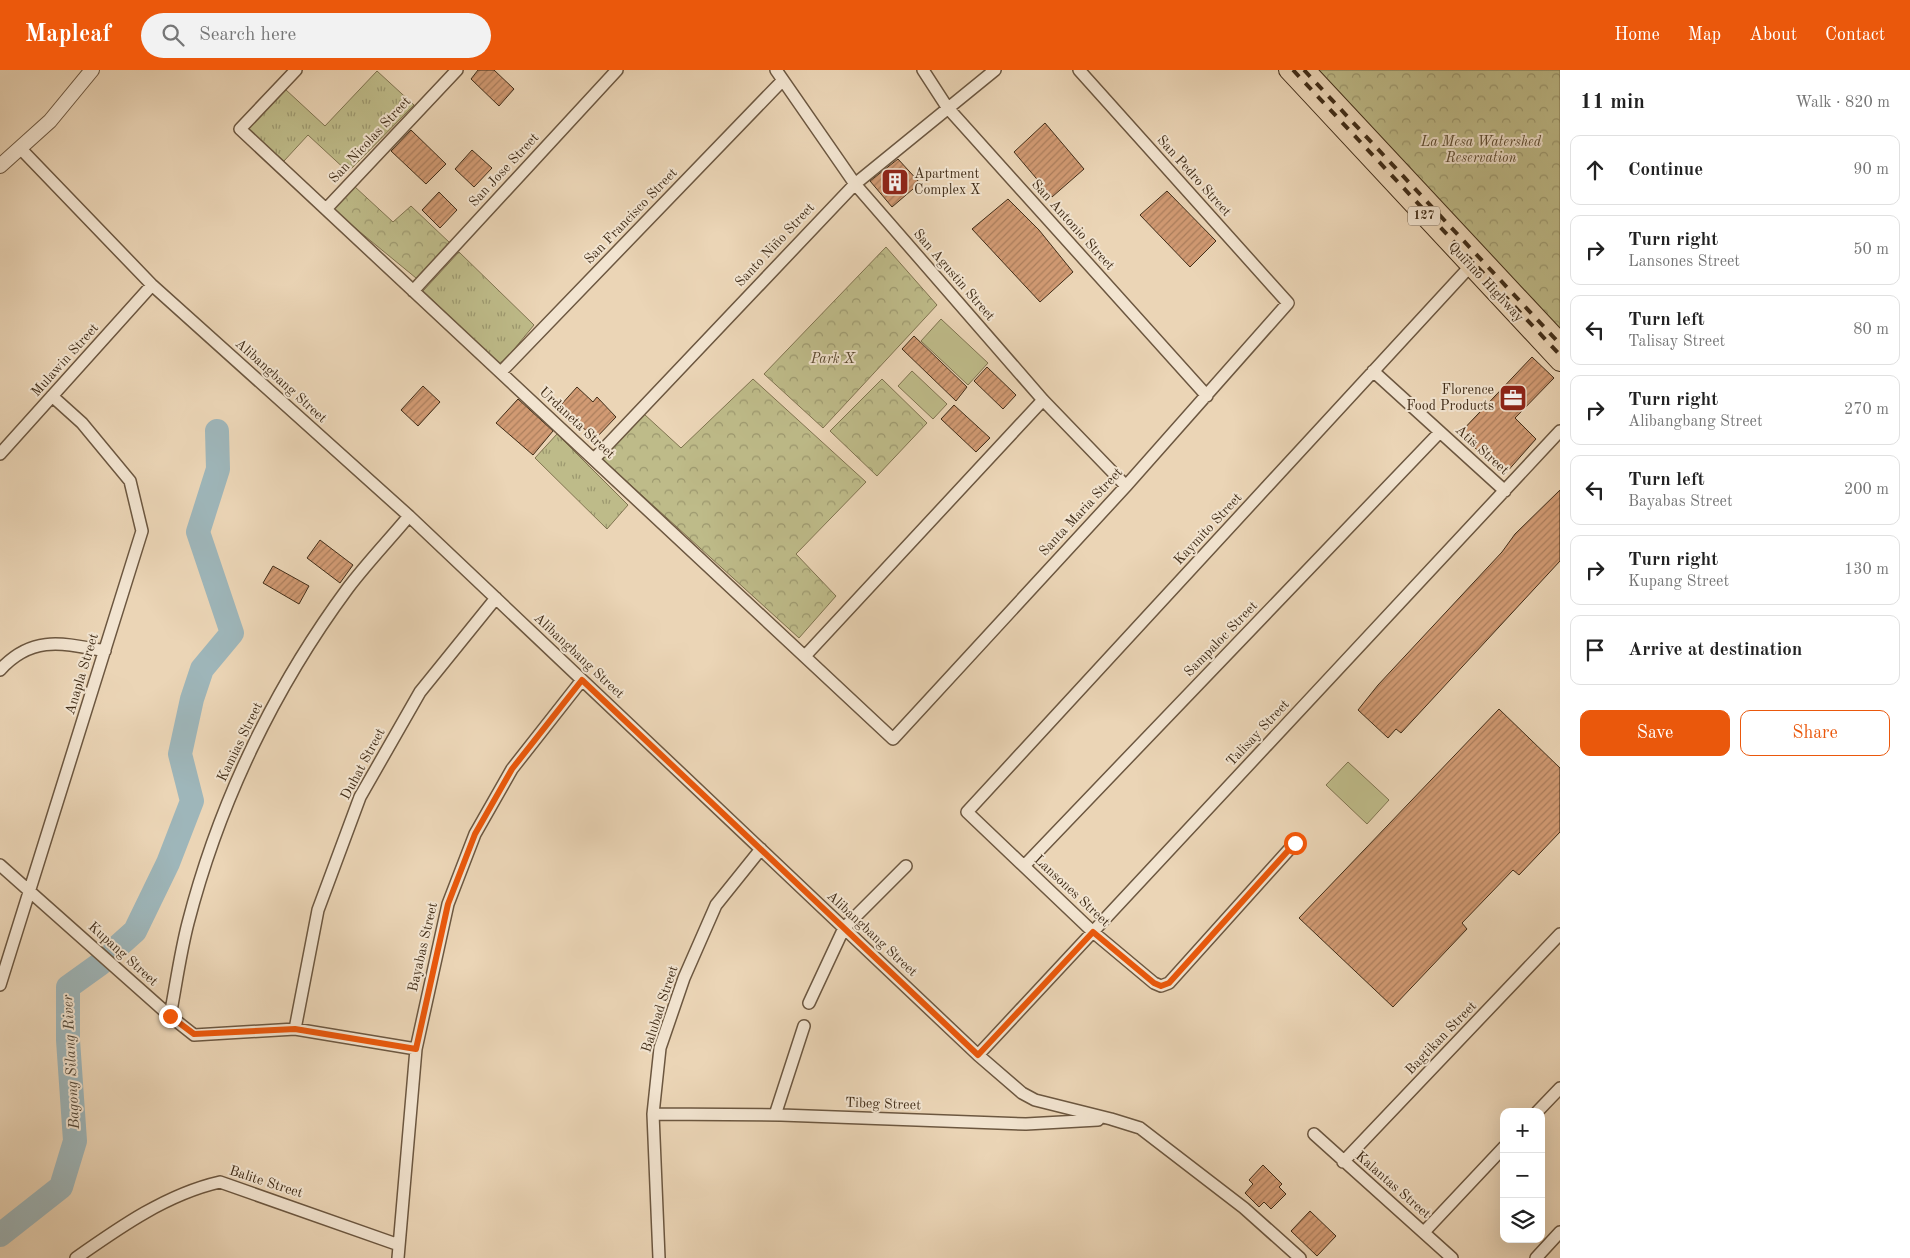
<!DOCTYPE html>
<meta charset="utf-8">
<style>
:root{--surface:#fff;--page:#f2f2f2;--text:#222;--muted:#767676;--line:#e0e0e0;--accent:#ea580c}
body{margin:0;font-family:"Old Standard TT",serif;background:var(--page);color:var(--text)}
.controls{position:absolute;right:15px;bottom:15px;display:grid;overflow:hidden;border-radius:10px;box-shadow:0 5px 20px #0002}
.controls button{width:45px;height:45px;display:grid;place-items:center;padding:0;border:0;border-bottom:1px solid var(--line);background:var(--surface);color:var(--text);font:25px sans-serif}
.stop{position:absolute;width:15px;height:15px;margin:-11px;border:4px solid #ea580c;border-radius:50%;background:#fff}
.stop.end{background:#ea580c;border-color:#fff;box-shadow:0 1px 5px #0008}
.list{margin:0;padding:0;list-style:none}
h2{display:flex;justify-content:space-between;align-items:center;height:65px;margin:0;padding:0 20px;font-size:21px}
h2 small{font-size:16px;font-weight:400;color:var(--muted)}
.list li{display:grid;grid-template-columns:32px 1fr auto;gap:15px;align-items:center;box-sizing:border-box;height:70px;margin:0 10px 10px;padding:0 10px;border:1px solid var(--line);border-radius:10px}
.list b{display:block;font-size:19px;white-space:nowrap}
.list p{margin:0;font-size:16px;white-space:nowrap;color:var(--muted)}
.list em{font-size:16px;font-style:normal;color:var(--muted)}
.actions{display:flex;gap:10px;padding:15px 20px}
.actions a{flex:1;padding:11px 0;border:1px solid var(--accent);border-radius:10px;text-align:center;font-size:18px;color:var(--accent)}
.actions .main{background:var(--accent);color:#fff}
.icon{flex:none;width:28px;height:28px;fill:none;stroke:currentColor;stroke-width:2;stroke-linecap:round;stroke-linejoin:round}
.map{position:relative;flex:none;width:1560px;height:1188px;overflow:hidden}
header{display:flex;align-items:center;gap:30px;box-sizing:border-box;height:70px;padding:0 25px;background:var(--accent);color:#fff}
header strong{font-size:24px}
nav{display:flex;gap:28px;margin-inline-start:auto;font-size:18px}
.search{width:350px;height:45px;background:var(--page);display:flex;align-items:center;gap:12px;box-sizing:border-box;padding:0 18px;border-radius:28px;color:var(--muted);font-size:19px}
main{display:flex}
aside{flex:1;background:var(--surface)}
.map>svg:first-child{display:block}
.grass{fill:url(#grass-tufts);stroke:#807450}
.forest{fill:url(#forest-crowns);stroke:#807450}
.garden{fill:#bebb89;stroke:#807450}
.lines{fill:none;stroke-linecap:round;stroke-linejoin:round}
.river{stroke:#9eb6ba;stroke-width:24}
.building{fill:url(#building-hatch);stroke:#412d18}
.minor-casing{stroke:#6c5740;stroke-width:14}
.tertiary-casing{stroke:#6c5740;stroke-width:16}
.primary-casing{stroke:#412d18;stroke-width:20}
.minor{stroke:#f2e4d0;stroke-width:11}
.tertiary{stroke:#f2e4d0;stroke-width:14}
.primary{stroke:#ebd5b6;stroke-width:18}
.rail{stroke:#412d18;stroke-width:4;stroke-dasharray:9 9;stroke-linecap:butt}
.route{stroke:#ea580c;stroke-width:6}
.labels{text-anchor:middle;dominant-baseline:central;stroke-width:4;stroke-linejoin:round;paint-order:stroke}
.shield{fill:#f2e4d0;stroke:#76644f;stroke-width:1}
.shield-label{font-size:12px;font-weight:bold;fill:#412d18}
.street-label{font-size:14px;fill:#412d18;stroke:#f2e4d0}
.park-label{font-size:14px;font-style:italic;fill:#5a492f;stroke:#f2e4d0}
.poi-label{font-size:14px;fill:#412d18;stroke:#f2e4d0;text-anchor:start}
.water-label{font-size:15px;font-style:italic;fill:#544838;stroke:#f2e4d0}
</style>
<header>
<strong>Mapleaf</strong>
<div class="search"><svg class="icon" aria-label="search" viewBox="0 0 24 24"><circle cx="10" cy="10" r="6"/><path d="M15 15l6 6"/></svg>Search here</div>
<nav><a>Home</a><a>Map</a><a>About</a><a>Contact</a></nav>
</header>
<main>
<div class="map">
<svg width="1560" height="1188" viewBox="0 0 1560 1188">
<defs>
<pattern id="grass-tufts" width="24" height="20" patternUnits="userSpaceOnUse" patternTransform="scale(1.25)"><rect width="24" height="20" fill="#bebb89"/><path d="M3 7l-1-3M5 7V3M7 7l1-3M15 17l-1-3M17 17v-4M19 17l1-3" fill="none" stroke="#9c986f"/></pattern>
<pattern id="forest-crowns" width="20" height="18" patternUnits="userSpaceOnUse" patternTransform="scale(1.25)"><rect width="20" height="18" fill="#bebb89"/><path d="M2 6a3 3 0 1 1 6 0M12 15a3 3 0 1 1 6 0" fill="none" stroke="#9c986f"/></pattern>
<pattern id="building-hatch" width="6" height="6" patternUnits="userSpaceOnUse" patternTransform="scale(1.25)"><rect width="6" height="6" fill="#d19a73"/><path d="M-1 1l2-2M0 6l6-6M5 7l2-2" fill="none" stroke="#ab7e5d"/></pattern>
</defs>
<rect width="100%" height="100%" fill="#ebd5b6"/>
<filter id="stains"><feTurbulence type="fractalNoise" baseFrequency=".004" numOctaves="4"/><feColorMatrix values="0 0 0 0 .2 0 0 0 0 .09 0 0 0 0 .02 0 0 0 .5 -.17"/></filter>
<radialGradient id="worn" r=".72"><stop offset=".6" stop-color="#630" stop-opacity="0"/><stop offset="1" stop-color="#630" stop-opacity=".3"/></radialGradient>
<path class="grass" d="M 377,1 L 414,35 L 348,102 L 308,65 L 284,91 L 247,59 L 285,19 L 325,56 Z
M 459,182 L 534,255 L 501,295 L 423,221 Z
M 557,364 L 628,435 L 607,459 L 535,388 Z"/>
<path class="forest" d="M 1298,0 L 1560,0 L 1560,280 Z
M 354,116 L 393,152 L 411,136 L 450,173 L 416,208 L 332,139 Z
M 886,177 L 937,235 L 823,358 L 764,304 Z
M 753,309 L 866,412 L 796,484 L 836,526 L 799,568 L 601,388 L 644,344 L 681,378 Z
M 882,309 L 927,353 L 877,406 L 830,361 Z"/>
<path class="garden" d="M 941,249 L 988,293 L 968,315 L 921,271 Z
M 912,301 L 947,334 L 933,349 L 898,316 Z
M 1348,692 L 1389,730 L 1367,754 L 1326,715 Z"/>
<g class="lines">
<path class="river" d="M 115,879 L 135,861 L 168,793 L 192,731 L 180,684 L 192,629 L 202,599 L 232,563 L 198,462 L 218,399 L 217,361
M 0,1165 L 61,1117 L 75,1071 L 68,970 L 68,917 L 100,894"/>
</g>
<path class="building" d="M 478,0 L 494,0 L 514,19 L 499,36 L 471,9 Z
M 1045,53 L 1084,99 L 1052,127 L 1014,82 Z
M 411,60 L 446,94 L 426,114 L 391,81 Z
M 472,80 L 492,98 L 474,117 L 455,99 Z
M 898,89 L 920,113 L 892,137 L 870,111 Z
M 1167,121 L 1216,171 L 1190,197 L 1140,145 Z
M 439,122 L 457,140 L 440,158 L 422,140 Z
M 1008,129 L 1039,160 L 1073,202 L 1040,232 L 972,159 Z
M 914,266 L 967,317 L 956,331 L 902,279 Z
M 1532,287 L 1554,308 L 1515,348 L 1536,369 L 1505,404 L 1459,364 Z
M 987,297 L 1016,325 L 1003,339 L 974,311 Z
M 423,316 L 440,332 L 418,356 L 401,340 Z
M 577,317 L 593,332 L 597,327 L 616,347 L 595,369 L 560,336 Z
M 518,329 L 553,361 L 533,385 L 496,353 Z
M 954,335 L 990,368 L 976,382 L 941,349 Z
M 1560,420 L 1560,491 L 1401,663 L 1396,659 L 1388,668 L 1358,640 L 1378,615 L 1502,482 L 1515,464 Z
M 320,470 L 353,495 L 340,513 L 307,488 Z
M 273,496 L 309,516 L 299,534 L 263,513 Z
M 1499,639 L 1560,698 L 1560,762 L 1519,805 L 1513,800 L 1462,853 L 1467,859 L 1393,937 L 1299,848 Z
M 1263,1095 L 1282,1114 L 1279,1117 L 1286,1124 L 1271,1139 L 1264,1132 L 1259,1137 L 1245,1123 L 1253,1114 L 1249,1110 Z
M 1310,1141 L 1336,1166 L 1317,1186 L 1291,1161 Z"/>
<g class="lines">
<defs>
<path id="minor" d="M 296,0 L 240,59 L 893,669 L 1126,416 L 1288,233 L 1079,0
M 776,0 L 855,114 L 1043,330 L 1126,416
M 923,0 L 947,37 L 1207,326
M 20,78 L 152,215 L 409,446 L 978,985 L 1022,1023 L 1035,1030 L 1111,1049 L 1140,1058 L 1244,1138 L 1300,1188
M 326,139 L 457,0
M 413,221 L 617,0
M 1373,301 L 1505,421
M 501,302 L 783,10
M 0,384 L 152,215
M 594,389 L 855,114 L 995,0
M 805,586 L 1043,330
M 0,600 C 32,565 62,573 105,581
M 1295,773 L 1169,913 L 1161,916 L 1154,913 L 1093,862 L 967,742 L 1475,191
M 0,795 L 170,946 L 194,965 L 295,959 L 416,979
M 1024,796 L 1440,362
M 0,915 L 142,461 L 130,411 L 82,353 L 52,326
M 809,933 L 844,858 L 906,796
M 170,946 C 176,915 180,884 188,853 C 219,733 274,618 348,518 C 367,493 389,470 409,446
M 295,959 L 318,840 L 360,727 L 420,622 L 496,528
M 978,985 L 1560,361
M 1537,1042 L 1560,1018
M 653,1044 L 781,1045 L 1026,1054 L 1098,1050
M 775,1045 L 804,956
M 1314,1064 L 1452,1188
M 1343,1092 L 1560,864
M 1424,1162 L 1504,1077
M 76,1188 C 120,1157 167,1124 220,1112 L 399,1175
M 398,1188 L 416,979 L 448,834 L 475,764 L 512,699 L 582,610
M 659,1188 L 653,1044 L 660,978 L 684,908 L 716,835 L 761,779
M 1536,1188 L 1560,1162"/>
<path id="tertiary" d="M 0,96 L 50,51 L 92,0"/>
<path id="primary" d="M 1288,0 L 1560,292
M 1306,0 L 1560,272"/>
</defs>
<use href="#minor" class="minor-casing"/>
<use href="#tertiary" class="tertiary-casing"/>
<use href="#primary" class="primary-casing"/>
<use href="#minor" class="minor"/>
<use href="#tertiary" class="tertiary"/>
<use href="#primary" class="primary"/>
<path class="rail" d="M 1293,0 L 1560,285
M 1304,0 L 1560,274"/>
</g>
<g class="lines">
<path class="route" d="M 170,946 L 194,964 L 295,959 L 416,979 L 448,834 L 475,764 L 512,699 L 582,610 L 978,985 L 1093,862 L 1154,913 L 1161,916 L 1169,913 L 1295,773"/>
</g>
<defs>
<symbol id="building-square" viewBox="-11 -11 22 22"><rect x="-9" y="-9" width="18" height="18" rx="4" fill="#8f2418" stroke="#f2e4d0"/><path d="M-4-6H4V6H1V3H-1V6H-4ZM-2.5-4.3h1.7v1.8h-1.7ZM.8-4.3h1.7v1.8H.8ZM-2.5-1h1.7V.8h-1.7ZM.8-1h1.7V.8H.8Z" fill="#fff"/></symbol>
<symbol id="office-square" viewBox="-11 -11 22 22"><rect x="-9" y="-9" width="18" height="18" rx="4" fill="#8f2418" stroke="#f2e4d0"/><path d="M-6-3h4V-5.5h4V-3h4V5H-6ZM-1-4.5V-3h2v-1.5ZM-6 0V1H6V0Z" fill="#fff"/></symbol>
</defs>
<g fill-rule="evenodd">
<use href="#building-square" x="879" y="96" width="32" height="32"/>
<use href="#office-square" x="1497" y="312" width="32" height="32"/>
</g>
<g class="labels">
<rect class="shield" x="1408" y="136.5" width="32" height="19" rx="4"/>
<g class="shield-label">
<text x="1424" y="146">127</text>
</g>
<g class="street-label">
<text transform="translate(370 70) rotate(-47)">San Nicolas Street</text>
<text transform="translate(504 100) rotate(-47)">San Jose Street</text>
<text transform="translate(1194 106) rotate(48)">San Pedro Street</text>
<text transform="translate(631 146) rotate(-46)">San Francisco Street</text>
<text transform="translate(1073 155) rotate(48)">San Antonio Street</text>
<text transform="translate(775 175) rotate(-47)">Santo Niño Street</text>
<text transform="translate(954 205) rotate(49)">San Agustin Street</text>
<text transform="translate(1486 212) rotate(47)">Quirino Highway</text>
<text transform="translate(65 290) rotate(-48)">Mulawin Street</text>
<text transform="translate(281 311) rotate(42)">Alibangbang Street</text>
<text transform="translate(577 353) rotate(43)">Urdaneta Street</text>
<text transform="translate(1482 380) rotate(42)">Atis Street</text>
<text transform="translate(1081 442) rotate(-47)">Santa Maria Street</text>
<text transform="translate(1208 459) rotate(-47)">Kaymito Street</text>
<text transform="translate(1221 569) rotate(-46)">Sampaloc Street</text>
<text transform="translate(579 586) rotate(43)">Alibangbang Street</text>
<text transform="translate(82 604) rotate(-73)">Anapla Street</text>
<text transform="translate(1258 663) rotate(-47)">Talisay Street</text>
<text transform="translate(240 672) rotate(-64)">Kamias Street</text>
<text transform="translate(363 694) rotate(-62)">Duhat Street</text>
<text transform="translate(1072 821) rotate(43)">Lansones Street</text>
<text transform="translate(872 864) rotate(43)">Alibangbang Street</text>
<text transform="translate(423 877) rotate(-77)">Bayabas Street</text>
<text transform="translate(123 884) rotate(42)">Kupang Street</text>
<text transform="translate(660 939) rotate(-72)">Balubad Street</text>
<text transform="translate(1441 968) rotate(-46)">Bagtikan Street</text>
<text transform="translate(883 1034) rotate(2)">Tibeg Street</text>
<text transform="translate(266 1112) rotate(18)">Balite Street</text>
<text transform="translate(1393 1115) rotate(41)">Kalantas Street</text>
</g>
<g class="park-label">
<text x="1481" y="72">La Mesa Watershed<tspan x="1481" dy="16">Reservation</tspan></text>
<text x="833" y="289">Park X</text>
</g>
<g class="poi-label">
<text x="914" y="104">Apartment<tspan x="914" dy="16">Complex X</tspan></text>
<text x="1494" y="320" text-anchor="end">Florence<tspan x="1494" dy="16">Food Products</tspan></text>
</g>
<g class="water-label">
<text transform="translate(72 992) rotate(-93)">Bagong Silang River</text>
</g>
</g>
<rect width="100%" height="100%" filter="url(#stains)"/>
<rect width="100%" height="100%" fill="url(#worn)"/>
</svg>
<div class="controls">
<button>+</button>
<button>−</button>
<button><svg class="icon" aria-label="layers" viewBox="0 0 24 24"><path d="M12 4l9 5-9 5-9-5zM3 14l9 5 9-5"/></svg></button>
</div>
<div class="stop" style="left:1295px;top:773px"></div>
<div class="stop end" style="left:170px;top:946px"></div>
</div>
<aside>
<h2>11 min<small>Walk · 820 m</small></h2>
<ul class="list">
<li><svg class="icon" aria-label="ahead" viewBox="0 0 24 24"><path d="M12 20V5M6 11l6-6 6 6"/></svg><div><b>Continue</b></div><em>90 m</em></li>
<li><svg class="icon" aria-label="right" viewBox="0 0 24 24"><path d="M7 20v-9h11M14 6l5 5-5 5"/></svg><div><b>Turn right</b><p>Lansones Street</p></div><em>50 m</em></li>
<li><svg class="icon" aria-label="left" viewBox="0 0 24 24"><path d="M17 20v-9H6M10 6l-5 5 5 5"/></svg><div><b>Turn left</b><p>Talisay Street</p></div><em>80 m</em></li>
<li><svg class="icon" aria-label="right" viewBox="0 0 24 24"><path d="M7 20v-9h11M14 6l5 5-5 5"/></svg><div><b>Turn right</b><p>Alibangbang Street</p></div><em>270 m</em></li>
<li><svg class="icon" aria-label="left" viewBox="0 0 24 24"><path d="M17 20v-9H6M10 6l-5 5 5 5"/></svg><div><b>Turn left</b><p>Bayabas Street</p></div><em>200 m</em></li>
<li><svg class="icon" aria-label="right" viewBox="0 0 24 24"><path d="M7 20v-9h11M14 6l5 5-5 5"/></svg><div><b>Turn right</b><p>Kupang Street</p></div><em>130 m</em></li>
<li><svg class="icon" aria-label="arrive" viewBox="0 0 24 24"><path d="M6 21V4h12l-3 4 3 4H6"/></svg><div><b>Arrive at destination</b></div></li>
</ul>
<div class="actions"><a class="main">Save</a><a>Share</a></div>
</aside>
</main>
